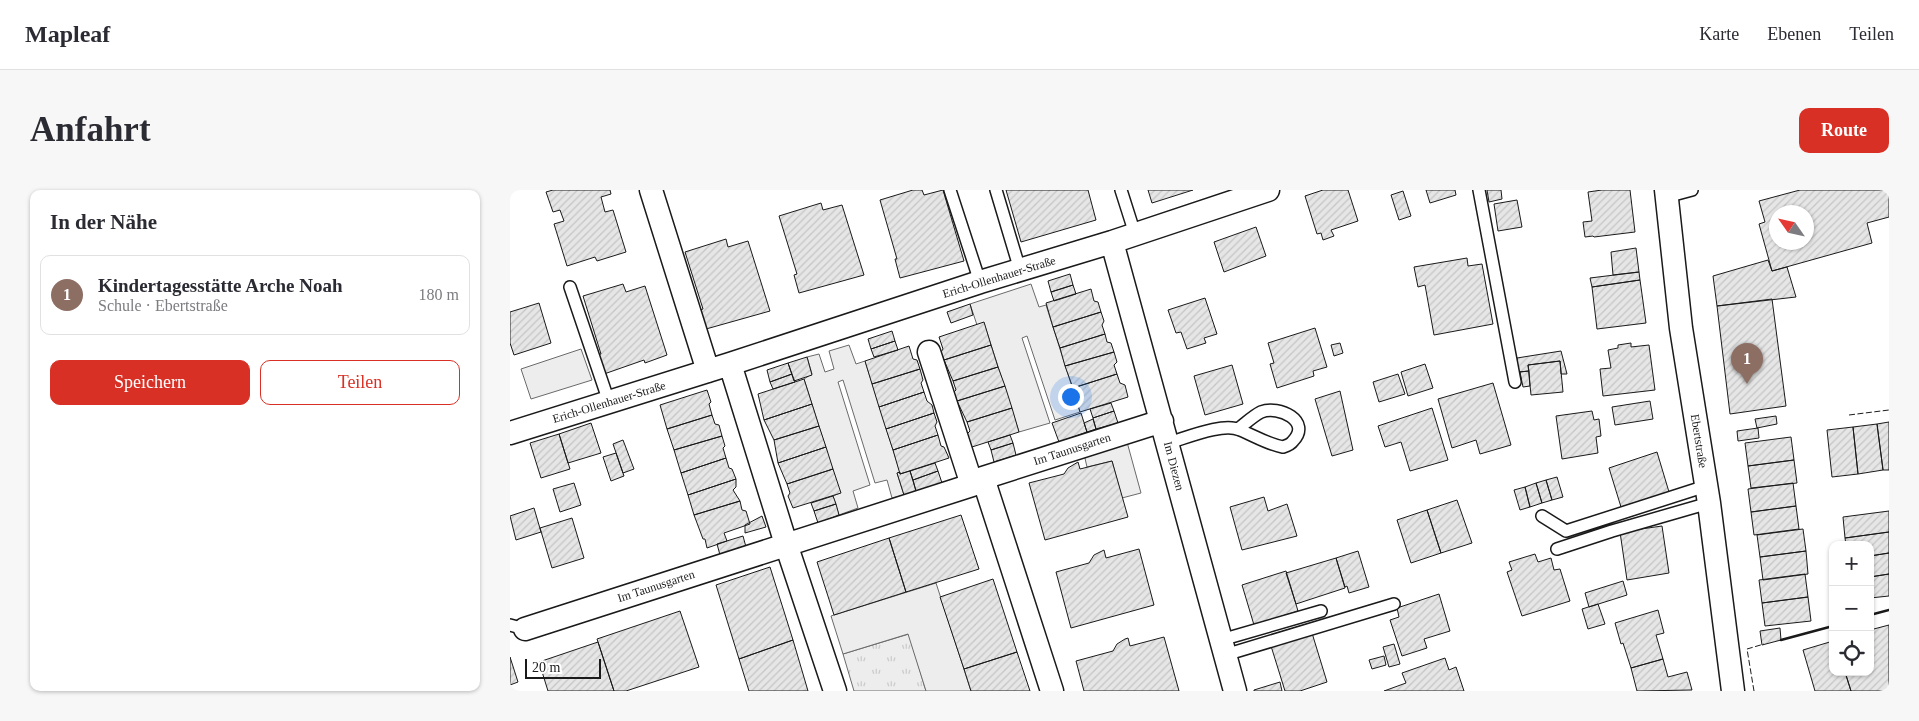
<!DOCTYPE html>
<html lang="de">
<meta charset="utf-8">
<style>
:root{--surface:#fff;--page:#f7f7f7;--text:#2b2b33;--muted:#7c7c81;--line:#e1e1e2;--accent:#d93025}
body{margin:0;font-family:"Times New Roman",serif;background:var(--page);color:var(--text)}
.controls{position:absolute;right:15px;bottom:15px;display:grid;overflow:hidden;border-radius:10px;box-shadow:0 1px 4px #0004}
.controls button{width:45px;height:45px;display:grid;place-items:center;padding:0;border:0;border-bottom:1px solid var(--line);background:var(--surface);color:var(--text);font:25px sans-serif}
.compass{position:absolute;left:1259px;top:15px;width:45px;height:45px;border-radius:50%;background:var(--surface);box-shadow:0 1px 4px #0004;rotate:304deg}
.scale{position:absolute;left:15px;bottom:12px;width:76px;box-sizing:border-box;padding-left:5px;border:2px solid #1a1a1a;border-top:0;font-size:14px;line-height:18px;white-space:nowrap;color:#1a1a1a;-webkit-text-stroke:4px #fff;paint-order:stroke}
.you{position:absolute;left:560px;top:206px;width:18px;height:18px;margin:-12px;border:4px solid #fff;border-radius:50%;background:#1a73e8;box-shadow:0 0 0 8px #1a73e833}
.badge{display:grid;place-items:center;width:32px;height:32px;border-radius:50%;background:var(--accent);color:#fff;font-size:16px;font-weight:700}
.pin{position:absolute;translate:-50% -41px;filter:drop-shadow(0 1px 2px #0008)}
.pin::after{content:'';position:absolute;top:26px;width:18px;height:15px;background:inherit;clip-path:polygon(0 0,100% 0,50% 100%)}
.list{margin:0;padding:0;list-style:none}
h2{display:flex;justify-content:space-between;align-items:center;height:65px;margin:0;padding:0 20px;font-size:21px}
h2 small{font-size:16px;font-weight:400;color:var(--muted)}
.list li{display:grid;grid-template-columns:32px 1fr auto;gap:15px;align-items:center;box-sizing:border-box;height:80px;margin:0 10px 10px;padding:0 10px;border:1px solid var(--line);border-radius:10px}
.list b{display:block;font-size:19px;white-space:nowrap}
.list p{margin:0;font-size:16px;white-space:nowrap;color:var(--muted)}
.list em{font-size:16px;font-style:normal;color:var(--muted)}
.actions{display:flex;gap:10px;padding:15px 20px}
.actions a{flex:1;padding:11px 0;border:1px solid var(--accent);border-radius:10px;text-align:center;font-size:18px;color:var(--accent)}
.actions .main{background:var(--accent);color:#fff}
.icon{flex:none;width:28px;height:28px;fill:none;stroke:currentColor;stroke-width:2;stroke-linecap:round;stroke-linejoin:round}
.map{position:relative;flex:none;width:1379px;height:501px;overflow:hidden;border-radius:10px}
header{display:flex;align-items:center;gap:30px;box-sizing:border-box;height:70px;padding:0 25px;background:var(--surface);border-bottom:1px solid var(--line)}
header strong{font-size:24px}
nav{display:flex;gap:28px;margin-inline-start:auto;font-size:18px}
.intro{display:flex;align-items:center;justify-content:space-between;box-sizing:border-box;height:120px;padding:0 30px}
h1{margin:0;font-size:35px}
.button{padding:12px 22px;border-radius:10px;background:var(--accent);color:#fff;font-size:18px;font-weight:700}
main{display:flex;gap:30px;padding:0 30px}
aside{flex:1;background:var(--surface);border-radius:10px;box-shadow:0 1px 4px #0004}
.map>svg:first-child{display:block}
.park{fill:url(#park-tufts);stroke:#6a6a6a}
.built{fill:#ededed;stroke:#6a6a6a}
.building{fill:url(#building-hatch);stroke:#1a1a1a;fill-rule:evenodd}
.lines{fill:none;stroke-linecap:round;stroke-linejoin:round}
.lane-casing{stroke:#1a1a1a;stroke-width:14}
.street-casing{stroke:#1a1a1a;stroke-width:25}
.lane{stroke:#fff;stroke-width:11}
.street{stroke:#fff;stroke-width:22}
.fence{stroke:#1a1a1a;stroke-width:1;stroke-dasharray:6 2.5;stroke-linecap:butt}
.wall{stroke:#1a1a1a;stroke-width:2.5}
.labels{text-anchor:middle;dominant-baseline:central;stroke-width:4;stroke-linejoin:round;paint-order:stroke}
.street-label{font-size:12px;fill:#1a1a1a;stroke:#fff}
</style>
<header>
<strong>Mapleaf</strong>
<nav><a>Karte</a><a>Ebenen</a><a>Teilen</a></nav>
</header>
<div class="intro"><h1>Anfahrt</h1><a class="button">Route</a></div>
<main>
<aside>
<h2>In der Nähe<small></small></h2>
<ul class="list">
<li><span class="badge" style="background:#8d6e63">1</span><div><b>Kindertagesstätte Arche Noah</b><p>Schule · Ebertstraße</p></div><em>180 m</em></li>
</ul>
<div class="actions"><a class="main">Speichern</a><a>Teilen</a></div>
</aside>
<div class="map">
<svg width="1379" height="501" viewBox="0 0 1379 501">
<defs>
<pattern id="park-tufts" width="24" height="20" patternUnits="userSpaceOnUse" patternTransform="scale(1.25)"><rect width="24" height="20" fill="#ededed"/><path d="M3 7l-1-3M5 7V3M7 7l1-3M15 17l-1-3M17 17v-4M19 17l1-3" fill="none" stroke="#cbcbcb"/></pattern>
<pattern id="building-hatch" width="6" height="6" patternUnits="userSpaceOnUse" patternTransform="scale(1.25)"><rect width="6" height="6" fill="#e6e6e6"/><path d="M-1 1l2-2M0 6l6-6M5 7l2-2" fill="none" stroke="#c5c5c5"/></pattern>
</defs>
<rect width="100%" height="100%" fill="#fff"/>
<path class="park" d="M 399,444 L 416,501 L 344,501 L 333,464 Z"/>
<path class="built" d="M 521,94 L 529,117 L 536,115 L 570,222 L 545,230 L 517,146 L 512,148 L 540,233 L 509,242 L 474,133 L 467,135 L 460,114 Z
M 339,155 L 346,174 L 355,171 L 390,282 L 387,283 L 394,305 L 382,308 L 377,290 L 365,293 L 333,190 L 328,192 L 360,295 L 343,301 L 348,318 L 329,325 L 323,306 L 330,303 L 294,189 L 302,184 L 297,167 L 309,164 L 315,182 L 324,179 L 319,161 Z
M 71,159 L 82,190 L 21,209 L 11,179 Z
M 617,252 L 631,303 L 612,308 L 602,271 L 577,277 L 574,264 Z
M 426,393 L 461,501 L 416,501 L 398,444 L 333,464 L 321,426 Z"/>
<path class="building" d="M 43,0 L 100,0 L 101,4 L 91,7 L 95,22 L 103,20 L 116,62 L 87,71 L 85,67 L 57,76 L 44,34 L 54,31 L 50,20 L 43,22 L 36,2 Z
M 403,0 L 412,0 L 414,5 L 433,0 L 454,71 L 390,88 L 385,69 L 387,69 L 370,10 Z
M 496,0 L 578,0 L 586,30 L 511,52 Z
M 638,0 L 683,0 L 642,13 Z
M 813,0 L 838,0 L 848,31 L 821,40 L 824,46 L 813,50 L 811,43 L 807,44 L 795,6 Z
M 916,0 L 945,0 L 946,5 L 920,13 Z
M 977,0 L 991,0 L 992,9 L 979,12 Z
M 1092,0 L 1120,0 L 1125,42 L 1084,47 L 1083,46 L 1075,47 L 1073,32 L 1082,31 L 1078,2 Z
M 1290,0 L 1379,0 L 1379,27 L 1357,33 L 1362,53 L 1262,81 L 1249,34 L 1255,32 L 1249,11 ZM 1266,22 L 1296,22 L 1296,52 L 1266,52 Z
M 893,1 L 901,26 L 889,30 L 881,5 Z
M 1007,10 L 1012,37 L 988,41 L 984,14 Z
M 311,13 L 313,20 L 332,15 L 354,85 L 289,103 L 284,85 L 287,84 L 269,26 Z
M 746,37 L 756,66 L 714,82 L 704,52 Z
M 216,49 L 218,57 L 238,51 L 260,121 L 196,139 L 190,120 L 193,119 L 175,62 Z
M 1126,58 L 1129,82 L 1103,85 L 1101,62 Z
M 957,68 L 958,76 L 972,74 L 983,134 L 924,145 L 915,95 L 908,97 L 904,77 Z
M 1258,70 L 1262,81 L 1277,77 L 1286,107 L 1207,116 L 1203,86 Z
M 1129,82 L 1130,90 L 1082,97 L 1080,88 Z
M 560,84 L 563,95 L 541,102 L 538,91 Z
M 1130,90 L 1136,133 L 1087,139 L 1082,97 Z
M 113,94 L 116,102 L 135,96 L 157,165 L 135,173 L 134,170 L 94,184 L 87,165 L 91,164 L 73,106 Z
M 563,95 L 566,104 L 544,111 L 541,102 Z
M 581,99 L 584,111 L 588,112 L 591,122 L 543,137 L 536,113 Z
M 695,108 L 707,144 L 694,148 L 696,153 L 677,159 L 671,142 L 666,143 L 658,120 Z
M 1262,109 L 1276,216 L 1220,224 L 1207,116 Z
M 29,113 L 41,153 L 4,165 L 0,153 L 0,122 Z
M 460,114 L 463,125 L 441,133 L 437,122 Z
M 591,122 L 594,131 L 592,135 L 595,144 L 550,158 L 543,137 Z
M 474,132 L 481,155 L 434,170 L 431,162 L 433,159 L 429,147 Z
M 805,138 L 817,177 L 803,181 L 804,186 L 767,198 L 760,174 L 764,173 L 758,153 Z
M 382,141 L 385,151 L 361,159 L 358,149 Z
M 595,144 L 597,152 L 601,153 L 604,162 L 555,176 L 550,158 Z
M 385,151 L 388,160 L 364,167 L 361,159 Z
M 830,153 L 833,163 L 824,166 L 821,155 Z
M 1121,153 L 1121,157 L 1139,155 L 1145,200 L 1093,206 L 1090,179 L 1101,178 L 1098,160 L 1108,158 L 1108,155 Z
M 481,155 L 488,177 L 443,191 L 434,170 Z
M 399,156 L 403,169 L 407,170 L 410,179 L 362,194 L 355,171 Z
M 1051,161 L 1057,184 L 1051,184 L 1050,171 L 1018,175 L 1019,181 L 1008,182 L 1007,168 Z
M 604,162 L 607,172 L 604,175 L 607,184 L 563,198 L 555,176 Z
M 297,167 L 302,185 L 284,191 L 278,173 Z
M 1050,171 L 1053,202 L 1021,205 L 1018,175 Z
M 278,173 L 282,184 L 260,192 L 257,180 Z
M 915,174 L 923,198 L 898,206 L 891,182 Z
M 722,175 L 733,214 L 695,225 L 684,186 Z
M 488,177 L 495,196 L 447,211 L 444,202 L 446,200 L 443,191 Z
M 410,179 L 413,190 L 411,193 L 414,202 L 369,217 L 362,194 Z
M 1019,181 L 1020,196 L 1013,197 L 1010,182 Z
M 282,184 L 285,192 L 263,199 L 260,192 Z
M 607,184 L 610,193 L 615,195 L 618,207 L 570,222 L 563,198 Z
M 888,184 L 895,204 L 869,212 L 863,192 Z
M 294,189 L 302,214 L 254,230 L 248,204 Z
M 983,193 L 1001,255 L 970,264 L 966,250 L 942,258 L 928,209 Z
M 495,196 L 502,218 L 457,232 L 447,211 Z
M 197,200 L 201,212 L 199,214 L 202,225 L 157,239 L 150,215 Z
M 830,201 L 843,260 L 822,266 L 805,209 Z
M 414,202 L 417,211 L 422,215 L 424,223 L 376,239 L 369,217 Z
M 1140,211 L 1143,229 L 1105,235 L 1102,217 Z
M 601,213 L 604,221 L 583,228 L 580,219 Z
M 302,214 L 309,236 L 264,250 L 254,230 Z
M 502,218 L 509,242 L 462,257 L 457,244 L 460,241 L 457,232 Z
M 922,218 L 938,270 L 900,281 L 891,252 L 875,257 L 868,236 Z
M 604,221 L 608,233 L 586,239 L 583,228 Z
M 1082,221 L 1084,230 L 1089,229 L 1091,246 L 1086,247 L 1088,263 L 1052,269 L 1046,226 Z
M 424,223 L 427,232 L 425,236 L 428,245 L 383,260 L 376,239 Z
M 571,223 L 577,242 L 549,252 L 542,233 Z
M 202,225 L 205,234 L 209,235 L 212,246 L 164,260 L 157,239 Z
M 1266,226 L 1267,234 L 1247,238 L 1245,229 Z
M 583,229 L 586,239 L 577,242 L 574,233 Z
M 1379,232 L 1379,280 L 1373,280 L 1367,234 Z
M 81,233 L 91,263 L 58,273 L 49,244 Z
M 1367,234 L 1373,280 L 1348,284 L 1343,237 Z
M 309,236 L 316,257 L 268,273 L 264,250 Z
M 1343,237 L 1348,284 L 1322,287 L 1317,240 Z
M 1248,238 L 1249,248 L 1228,251 L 1227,241 Z
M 49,244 L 60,279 L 31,288 L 20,253 Z
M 428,245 L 431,256 L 434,257 L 439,268 L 390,284 L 383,260 Z
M 500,245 L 503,253 L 481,260 L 478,252 Z
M 212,246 L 215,256 L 213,258 L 216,268 L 171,283 L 164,260 Z
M 1281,247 L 1284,270 L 1238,276 L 1235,253 Z
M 113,250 L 124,279 L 113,283 L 103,254 Z
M 503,253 L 506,265 L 484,272 L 481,260 Z
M 316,257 L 323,279 L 277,294 L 268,273 Z
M 1147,262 L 1159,302 L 1111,317 L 1099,278 Z
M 106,263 L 114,286 L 101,291 L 93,267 Z
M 216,268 L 219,278 L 222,279 L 226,289 L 178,305 L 171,283 Z
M 1284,270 L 1287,293 L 1241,298 L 1238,276 Z
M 602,271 L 618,327 L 535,350 L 519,293 L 554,284 L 558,278 L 568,272 L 570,279 Z
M 425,273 L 428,281 L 403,290 L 400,281 Z
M 323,279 L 331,303 L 283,318 L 278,306 L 280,303 L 277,294 Z
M 400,281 L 406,301 L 394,305 L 387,283 L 390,282 L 390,284 Z
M 428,281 L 432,293 L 406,301 L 403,290 Z
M 1047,287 L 1053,307 L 1042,310 L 1036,290 Z
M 226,289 L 226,297 L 223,300 L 230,311 L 184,325 L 178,305 Z
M 1036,290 L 1042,310 L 1032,313 L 1026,293 Z
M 64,293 L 71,315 L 50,322 L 43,299 Z
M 1026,293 L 1032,313 L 1020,317 L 1015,297 Z
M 1283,293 L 1286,316 L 1241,322 L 1238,299 Z
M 1015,297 L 1020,317 L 1010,320 L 1004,300 Z
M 323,306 L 326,314 L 304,321 L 301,313 Z
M 754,307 L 758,321 L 777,314 L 787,346 L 732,360 L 720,317 Z
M 947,310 L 962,353 L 931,363 L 917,320 Z
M 230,311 L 232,320 L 236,321 L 240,334 L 214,343 L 217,351 L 197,358 L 195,349 L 193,349 L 184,325 Z
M 326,314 L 329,325 L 308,333 L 304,321 Z
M 1286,316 L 1289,339 L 1244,345 L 1241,322 Z
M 24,318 L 31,342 L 6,350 L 0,326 Z
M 917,320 L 931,363 L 901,373 L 887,330 Z
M 1379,321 L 1379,342 L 1335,348 L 1333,327 Z
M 451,325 L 469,379 L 396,402 L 379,348 Z
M 252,326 L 256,337 L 235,343 L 235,335 Z
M 62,328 L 74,368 L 42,378 L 30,338 Z
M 1152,336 L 1159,383 L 1117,390 L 1110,342 Z
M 1293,339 L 1296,361 L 1250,367 L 1247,345 Z
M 1379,342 L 1379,363 L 1360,366 L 1360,355 L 1336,355 L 1335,348 Z
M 233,346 L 236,357 L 210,365 L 207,354 Z
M 379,348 L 396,402 L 324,425 L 307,372 Z
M 629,359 L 644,415 L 561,438 L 546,382 L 579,373 L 584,365 L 594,360 L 596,368 Z
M 848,361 L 859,397 L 839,403 L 837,396 L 835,397 L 826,368 Z
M 1296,361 L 1298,384 L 1253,390 L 1250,367 Z
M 1379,363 L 1379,384 L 1360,387 L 1360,366 Z
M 1025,364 L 1028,372 L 1041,368 L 1044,380 L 1050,379 L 1060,411 L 1012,426 L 997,382 L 1002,380 L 999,372 Z
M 826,368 L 835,398 L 786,414 L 776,383 Z
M 260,377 L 283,450 L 229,469 L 206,395 Z
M 776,381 L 788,421 L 744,435 L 732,395 Z
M 1295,384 L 1298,407 L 1252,413 L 1249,390 Z
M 1379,384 L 1379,406 L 1360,408 L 1360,387 Z
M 483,389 L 507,462 L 454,479 L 430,407 Z
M 1113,391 L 1117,405 L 1079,417 L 1075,403 Z
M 929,404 L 940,441 L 914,449 L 917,458 L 892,466 L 880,430 L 889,427 L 887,418 Z
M 1298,407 L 1301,431 L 1255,436 L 1252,413 Z
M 1088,414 L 1095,434 L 1078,439 L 1072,419 Z
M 1148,420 L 1154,443 L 1146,445 L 1153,469 L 1121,478 L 1113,453 L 1111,454 L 1105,433 Z
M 170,421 L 189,477 L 116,501 L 104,501 L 87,449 Z
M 1379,435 L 1379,501 L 1341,501 L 1335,482 L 1360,482 L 1360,440 Z
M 1270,438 L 1271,450 L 1252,455 L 1250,441 Z
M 802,443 L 817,492 L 790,501 L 775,501 L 761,456 Z
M 654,447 L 669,501 L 574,501 L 566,471 L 603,461 L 607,454 L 615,449 L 618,448 L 620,456 Z
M 283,450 L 298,501 L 239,501 L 229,469 Z
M 1323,451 L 1323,482 L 1335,482 L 1341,501 L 1305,501 L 1293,460 Z
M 88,452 L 104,501 L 38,501 L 29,472 Z
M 884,454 L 890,474 L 879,477 L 873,457 Z
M 507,462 L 520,501 L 461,501 L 454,479 Z
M 874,466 L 876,475 L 862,479 L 859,470 Z
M 0,467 L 8,492 L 0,495 Z
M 935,468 L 939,480 L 946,477 L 954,501 L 874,501 L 896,493 L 892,483 Z
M 1153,469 L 1158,487 L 1177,482 L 1182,500 L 1127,501 L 1121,478 Z
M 770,492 L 772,501 L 744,501 L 744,500 Z"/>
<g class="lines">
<defs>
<path id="lane" d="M 440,0 L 470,92
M 486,0 L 510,80
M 611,0 L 625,44
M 969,0 L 1005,192
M 1156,7 L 1182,0
M 60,97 L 99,212
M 658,253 C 676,248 713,232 730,240 C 745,246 757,254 773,257 C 776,256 781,254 783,251 C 802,231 769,215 751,222 C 743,226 736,233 728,239
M 1032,326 L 1056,341 L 1196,296
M 1047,359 L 1102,341 L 1199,313
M 0,435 L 15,439
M 711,450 L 811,421
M 715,465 L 884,414"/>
<path id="street" d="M 141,0 L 198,181
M 1156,0 L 1171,138 L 1199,313 L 1223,501
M 602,52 L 725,501
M 419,162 L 462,295
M 220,174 L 276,354 L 325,501
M 0,243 L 220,174 L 470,92 L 602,52 L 758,0
M 473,288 L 542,501
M 15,439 L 462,295 L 473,288 L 652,231"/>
</defs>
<use href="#lane" class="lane-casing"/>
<use href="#street" class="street-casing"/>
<use href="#lane" class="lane"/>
<use href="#street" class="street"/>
<path class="fence" d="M 1339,225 L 1379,220
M 1244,501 L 1237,459 L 1254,454"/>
<path class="wall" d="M 1360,425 L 1379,420
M 1271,450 L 1323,436"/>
</g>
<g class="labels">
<g class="street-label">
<text transform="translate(489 87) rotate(-17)">Erich-Ollenhauer-Straße</text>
<text transform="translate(99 212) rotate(-17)">Erich-Ollenhauer-Straße</text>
<text transform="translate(1189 251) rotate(81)">Ebertstraße</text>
<text transform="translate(562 259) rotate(-18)">Im Taunusgarten</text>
<text transform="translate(664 276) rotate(75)">Im Diezen</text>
<text transform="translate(146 396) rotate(-18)">Im Taunusgarten</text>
</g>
</g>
</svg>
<div class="controls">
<button>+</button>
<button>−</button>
<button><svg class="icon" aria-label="locate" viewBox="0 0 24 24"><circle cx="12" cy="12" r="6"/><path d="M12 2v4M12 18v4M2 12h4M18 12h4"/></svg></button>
</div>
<svg class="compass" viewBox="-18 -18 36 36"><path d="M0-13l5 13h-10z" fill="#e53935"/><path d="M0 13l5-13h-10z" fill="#7c7c81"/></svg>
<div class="scale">20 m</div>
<div class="you"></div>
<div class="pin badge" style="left:1237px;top:194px;background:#8d6e63">1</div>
</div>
</main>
